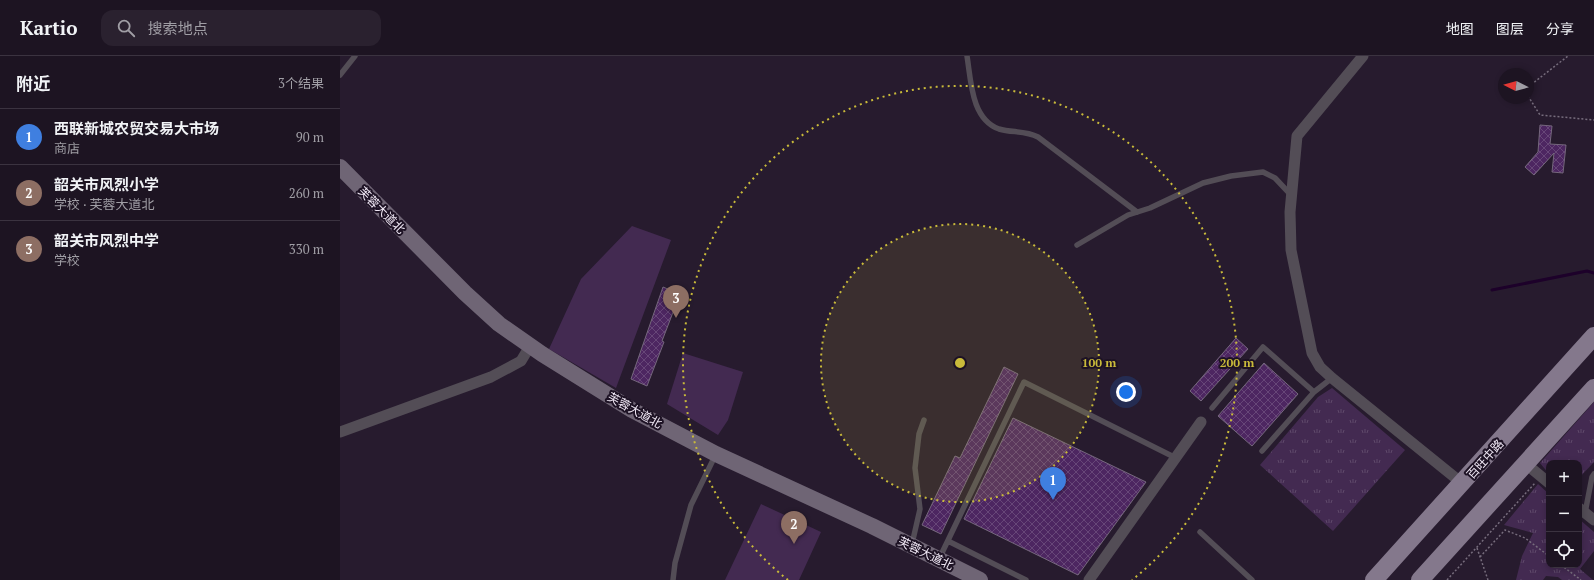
<!DOCTYPE html>
<html lang="zh">
<meta charset="utf-8">
<style>
:root{--surface:#1d1422;--page:#2a212f;--text:#f1f3f6;--muted:#a09ea5;--line:#3b3340;--accent:#1a73e8}
body{margin:0;font-family:"PT Serif","Noto Sans SC",serif;background:var(--page);color:var(--text)}
.controls{position:absolute;right:12px;bottom:12px;display:grid;overflow:hidden;border-radius:8px;box-shadow:0 2px 6px #0003}
.controls button{width:36px;height:36px;display:grid;place-items:center;padding:0;border:0;border-bottom:1px solid var(--line);background:var(--surface);color:var(--text);font:20px sans-serif}
.compass{position:absolute;left:1158px;top:12px;width:36px;height:36px;border-radius:50%;background:var(--surface);box-shadow:0 2px 6px #0003;rotate:276deg}
.you{position:absolute;left:786px;top:336px;width:14px;height:14px;margin:-10px;border:3px solid #fff;border-radius:50%;background:#1a73e8;box-shadow:0 0 0 6px #1a73e833}
.badge{display:grid;place-items:center;width:26px;height:26px;border-radius:50%;background:var(--accent);color:#fff;font-size:13px;font-weight:700}
.pin{position:absolute;translate:-50% -33px;filter:drop-shadow(0 1px 2px #0008)}
.pin::after{content:'';position:absolute;top:21px;width:14px;height:12px;background:inherit;clip-path:polygon(0 0,100% 0,50% 100%)}
.list{margin:0;padding:0;list-style:none}
h2{display:flex;justify-content:space-between;align-items:center;height:52px;margin:0;padding:0 16px;font-size:17px}
h2 small{font-size:13px;font-weight:400;color:var(--muted)}
.list li{display:grid;grid-template-columns:26px 1fr auto;gap:12px;align-items:center;box-sizing:border-box;height:56px;padding:0 16px;border-top:1px solid var(--line)}
.list b{display:block;font-size:15px;white-space:nowrap}
.list p{margin:0;font-size:13px;white-space:nowrap;color:var(--muted)}
.list em{font-size:13px;font-style:normal;color:var(--muted)}
.icon{flex:none;width:22px;height:22px;fill:none;stroke:currentColor;stroke-width:2;stroke-linecap:round;stroke-linejoin:round}
.map{position:relative;flex:none;width:1254px;height:524px;overflow:hidden}
header{display:flex;align-items:center;gap:24px;box-sizing:border-box;height:56px;padding:0 20px;background:var(--surface);border-bottom:1px solid var(--line)}
header strong{font-size:19px}
nav{display:flex;gap:22px;margin-inline-start:auto;font-size:14px}
.search{width:280px;height:36px;background:var(--page);display:flex;align-items:center;gap:10px;box-sizing:border-box;padding:0 14px;border-radius:12px;color:var(--muted);font-size:15px}
main{display:flex}
aside{flex:1;background:var(--surface)}
.map>svg:first-child{display:block}
.grass{fill:url(#grass-tufts)}
.pitch{fill:#432a51}
.lines{fill:none;stroke-linecap:round;stroke-linejoin:round}
.stream{stroke:#1d012a;stroke-width:3}
.building{fill:url(#building-cross-hatch);stroke:#75677d}
.path{stroke:#776d7d;stroke-width:1.5;stroke-dasharray:2 2;stroke-linecap:butt}
.lane{stroke:#534d56;stroke-width:5.5}
.street{stroke:#534d56;stroke-width:11}
.secondary{stroke:#6f6575;stroke-width:16}
.primary{stroke:#84788c;stroke-width:18}
.ring{fill:none;stroke:#c9ba3a;stroke-width:2;stroke-dasharray:2 4}
.labels{text-anchor:middle;dominant-baseline:central;stroke-width:4;stroke-linejoin:round;paint-order:stroke}
.street-label{font-size:12px;fill:#f2eaf7;stroke:#1d1224}
.centre{fill:#c9ba3a;stroke:#1d1224;stroke-width:2}
.ring-label{font-size:12px;text-anchor:middle;font-weight:bold;fill:#c9ba3a;stroke:#1d1224;stroke-width:4;stroke-linejoin:round;paint-order:stroke}
</style>
<header>
<strong>Kartio</strong>
<div class="search"><svg class="icon" aria-label="search" viewBox="0 0 24 24"><circle cx="10" cy="10" r="6"/><path d="M15 15l6 6"/></svg>搜索地点</div>
<nav><a>地图</a><a>图层</a><a>分享</a></nav>
</header>
<main>
<aside>
<h2>附近<small>3个结果</small></h2>
<ul class="list">
<li><span class="badge" style="background:#3f7fe0">1</span><div><b>西联新城农贸交易大市场</b><p>商店</p></div><em>90 m</em></li>
<li><span class="badge" style="background:#8d6e63">2</span><div><b>韶关市风烈小学</b><p>学校 · 芙蓉大道北</p></div><em>260 m</em></li>
<li><span class="badge" style="background:#8d6e63">3</span><div><b>韶关市风烈中学</b><p>学校</p></div><em>330 m</em></li>
</ul>
</aside>
<div class="map">
<svg width="1254" height="524" viewBox="0 0 1254 524">
<defs>
<pattern id="grass-tufts" width="24" height="20" patternUnits="userSpaceOnUse"><rect width="24" height="20" fill="#432a51"/><path d="M3 7l-1-3M5 7V3M7 7l1-3M15 17l-1-3M17 17v-4M19 17l1-3" fill="none" stroke="#5f496b"/></pattern>
<pattern id="building-cross-hatch" width="8" height="8" patternUnits="userSpaceOnUse"><rect width="8" height="8" fill="#4d2661"/><path d="M0 0l8 8M0 8l8-8" fill="none" stroke="#674678"/></pattern>
</defs>
<rect width="100%" height="100%" fill="#271b2e"/>
<path class="grass" d="M 992,332 L 1065,394 L 993,475 L 920,409 L 978,341 Z
M 1254,346 L 1254,406 L 1239,422 L 1239,407 L 1209,407 L 1209,418 L 1200,407 Z
M 1198,428 L 1209,438 L 1209,509 L 1239,509 L 1239,463 L 1254,476 L 1254,495 L 1240,513 L 1253,524 L 1222,524 L 1218,521 L 1206,520 L 1203,524 L 1176,524 L 1182,500 L 1193,477 L 1164,469 Z"/>
<path class="pitch" d="M 292,170 L 331,184 L 276,332 L 209,293 L 241,223 Z
M 343,297 L 403,316 L 388,364 L 378,379 L 327,348 Z
M 421,448 L 481,476 L 459,524 L 385,524 Z"/>
<g class="lines">
<path class="stream" d="M 1152,234 L 1247,215 L 1254,217"/>
</g>
<path class="building" d="M 1200,69 L 1212,70 L 1210,88 L 1226,89 L 1223,117 L 1212,116 L 1214,97 L 1194,119 L 1185,111 L 1198,96 Z
M 323,231 L 340,238 L 322,285 L 324,286 L 307,330 L 291,323 Z
M 896,282 L 908,293 L 861,345 L 850,335 Z
M 924,307 L 958,338 L 912,390 L 878,360 Z
M 664,311 L 678,318 L 601,478 L 582,469 L 615,400 L 620,402 Z
M 673,362 L 806,426 L 738,519 L 624,463 Z"/>
<g class="lines">
<path class="path" d="M 1188,31 L 1228,0
M 1188,40 L 1200,59 L 1254,64
M 1137,492 L 1148,524
M 1140,501 L 1165,474 L 1185,482 L 1209,500
M 1221,509 L 1241,524
M 1107,524 L 1195,427"/>
<path class="lane" d="M 627,0 C 631,24 631,63 659,73 C 672,77 685,74 698,81 L 797,156
M 0,19 L 15,0
M 737,189 L 788,159 L 810,152 L 863,127 L 891,120 L 923,116 L 935,122 L 951,139
M 872,352 L 923,291 L 974,336
M 922,395 L 974,336 L 992,322
M 1245,457 L 1252,421 L 1254,418
M 860,476 L 912,524
M 608,485 L 686,524
M 572,488 L 580,453 L 575,412 L 579,378 L 584,364
M 600,501 L 684,326 L 836,402
M 333,524 L 335,507 L 351,449 L 375,400"/>
<path class="street" d="M 1023,0 L 957,80 L 950,156 L 951,194 L 972,297 L 980,311 L 992,322 L 1123,428
M 0,376 L 151,321 L 181,305 L 190,290
M 1186,408 L 1209,427
M 1239,452 L 1254,464
M 749,524 L 861,366"/>
<path class="secondary" d="M 0,111 L 125,237 L 159,268 L 202,298 L 292,354 L 376,398 L 532,470 L 640,524"/>
<path class="primary" d="M 1034,524 L 1254,280
M 1080,524 L 1254,332"/>
</g>
<circle cx="620" cy="307" r="139" fill="#c9ba3a" fill-opacity=".12"/>
<g class="ring">
<circle cx="620" cy="307" r="139"/>
<path d="M448 524A277 277 0 1 1 792 524"/>
</g>
<g class="labels">
<g class="street-label">
<text transform="translate(42 154) rotate(45)">芙蓉大道北</text>
<text transform="translate(295 354) rotate(29)">芙蓉大道北</text>
<text transform="translate(1145 403) rotate(-48)">百旺中路</text>
<text transform="translate(586 497) rotate(26)">芙蓉大道北</text>
</g>
</g>
<circle cx="620" cy="307" r="6" class="centre"/>
<g class="ring-label">
<text x="759" y="311">100 m</text>
<text x="897" y="311">200 m</text>
</g>
</svg>
<div class="controls">
<button>+</button>
<button>−</button>
<button><svg class="icon" aria-label="locate" viewBox="0 0 24 24"><circle cx="12" cy="12" r="6"/><path d="M12 2v4M12 18v4M2 12h4M18 12h4"/></svg></button>
</div>
<svg class="compass" viewBox="-18 -18 36 36"><path d="M0-13l5 13h-10z" fill="#e53935"/><path d="M0 13l5-13h-10z" fill="#a09ea5"/></svg>
<div class="you"></div>
<div class="pin badge" style="left:713px;top:444px;background:#3f7fe0">1</div>
<div class="pin badge" style="left:454px;top:488px;background:#8d6e63">2</div>
<div class="pin badge" style="left:336px;top:262px;background:#8d6e63">3</div>
</div>
</main>
